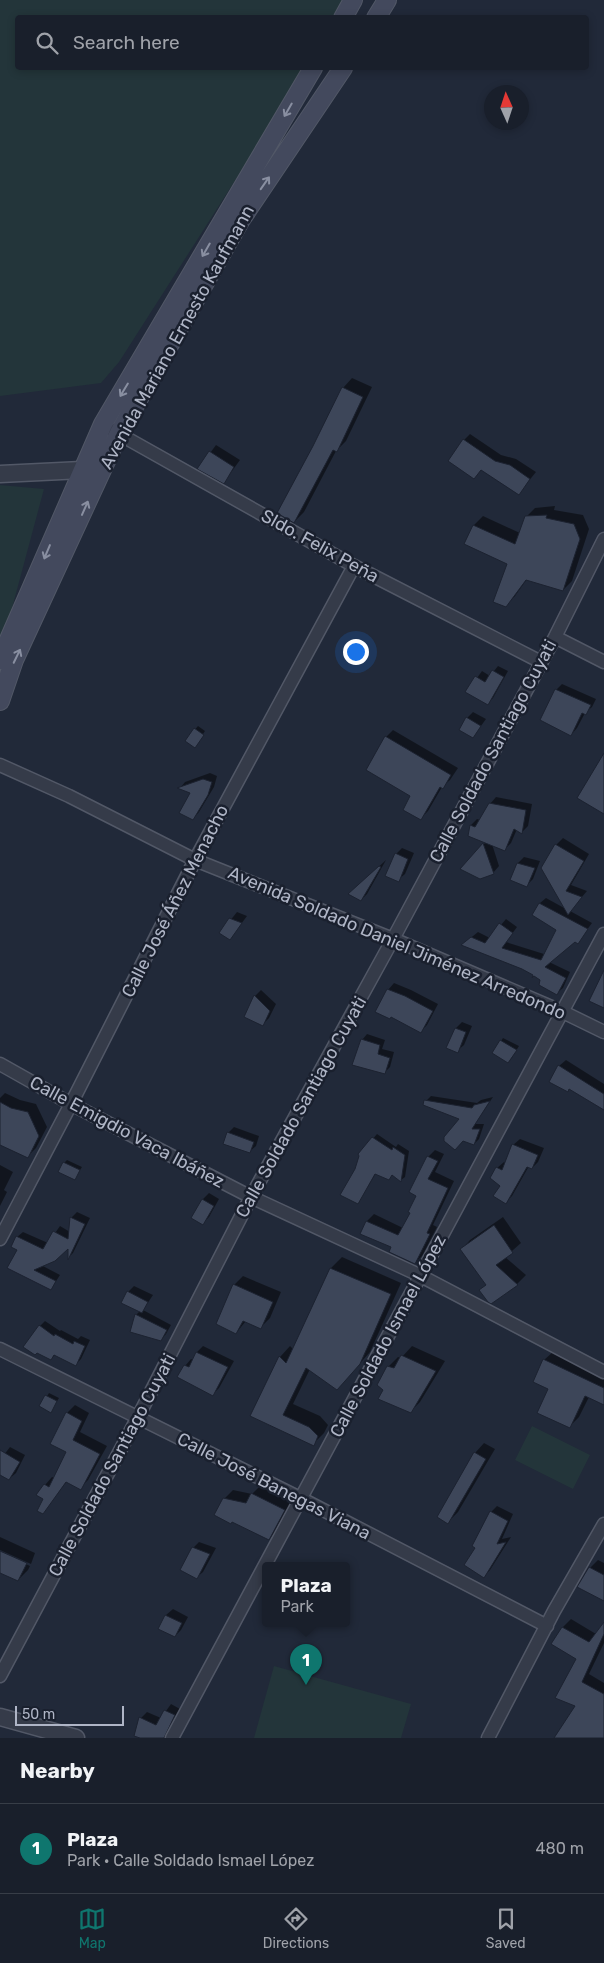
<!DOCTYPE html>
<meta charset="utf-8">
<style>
:root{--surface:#191f2b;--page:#222733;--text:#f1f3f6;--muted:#9fa2a9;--line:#373d47;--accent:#0f766e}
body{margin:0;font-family:Rubik,sans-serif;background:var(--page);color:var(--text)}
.compass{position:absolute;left:484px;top:85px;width:45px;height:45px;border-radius:50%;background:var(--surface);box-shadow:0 2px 8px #0003;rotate:357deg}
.scale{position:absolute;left:15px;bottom:12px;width:109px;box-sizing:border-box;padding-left:5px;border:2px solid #afb5c6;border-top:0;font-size:14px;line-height:18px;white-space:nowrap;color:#afb5c6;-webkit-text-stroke:4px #1a202e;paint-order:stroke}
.you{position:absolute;left:355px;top:651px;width:18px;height:18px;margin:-12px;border:4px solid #fff;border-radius:50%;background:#1a73e8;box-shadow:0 0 0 8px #1a73e833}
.badge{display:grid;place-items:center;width:32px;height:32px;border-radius:50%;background:var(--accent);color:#fff;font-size:16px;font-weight:700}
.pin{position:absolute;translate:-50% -41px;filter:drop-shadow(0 1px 2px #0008)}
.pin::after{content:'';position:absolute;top:26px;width:18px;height:15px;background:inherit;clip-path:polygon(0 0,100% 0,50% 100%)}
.popup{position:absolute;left:262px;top:1562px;width:88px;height:65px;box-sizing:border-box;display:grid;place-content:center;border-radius:5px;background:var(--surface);filter:drop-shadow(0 1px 4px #0005);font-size:16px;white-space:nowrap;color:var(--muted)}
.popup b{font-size:19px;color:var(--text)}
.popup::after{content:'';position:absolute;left:50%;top:100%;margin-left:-10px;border:10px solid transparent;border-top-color:var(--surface)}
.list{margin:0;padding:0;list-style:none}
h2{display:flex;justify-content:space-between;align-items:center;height:65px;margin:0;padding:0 20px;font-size:21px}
h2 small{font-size:16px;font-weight:400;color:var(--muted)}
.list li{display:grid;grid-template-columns:32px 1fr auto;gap:15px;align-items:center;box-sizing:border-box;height:90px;padding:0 20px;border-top:1px solid var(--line)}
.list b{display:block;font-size:19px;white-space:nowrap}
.list p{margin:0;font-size:16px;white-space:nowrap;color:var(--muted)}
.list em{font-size:16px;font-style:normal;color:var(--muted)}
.icon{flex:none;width:28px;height:28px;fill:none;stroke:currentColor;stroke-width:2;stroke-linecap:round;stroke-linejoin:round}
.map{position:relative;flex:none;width:604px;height:1738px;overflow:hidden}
.search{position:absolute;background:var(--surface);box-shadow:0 2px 8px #0003;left:15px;right:15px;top:15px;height:55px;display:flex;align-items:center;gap:12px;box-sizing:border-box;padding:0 18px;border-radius:5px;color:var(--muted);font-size:19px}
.sheet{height:155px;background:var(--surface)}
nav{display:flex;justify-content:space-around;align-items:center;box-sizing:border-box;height:70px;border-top:1px solid var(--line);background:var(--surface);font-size:14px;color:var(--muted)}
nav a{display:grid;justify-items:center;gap:2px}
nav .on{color:var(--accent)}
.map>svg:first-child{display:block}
.green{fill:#23353a}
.shadow{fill:#0007}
.building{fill:#3d4659;stroke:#1c2230}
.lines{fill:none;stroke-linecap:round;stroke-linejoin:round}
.minor-casing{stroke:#525867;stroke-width:15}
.tertiary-casing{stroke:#525867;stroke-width:19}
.secondary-casing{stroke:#525867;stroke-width:20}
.minor{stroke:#353b49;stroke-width:12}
.tertiary{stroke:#353b49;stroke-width:16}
.secondary{stroke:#43495d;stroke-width:18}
.oneway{stroke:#898fa1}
.labels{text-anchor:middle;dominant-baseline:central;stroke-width:5;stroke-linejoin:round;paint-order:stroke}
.street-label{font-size:18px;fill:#afb5c6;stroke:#1a202e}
</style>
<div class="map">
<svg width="604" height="1738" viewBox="0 0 604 1738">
<rect width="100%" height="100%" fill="#212939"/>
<path class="green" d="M 0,0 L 350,0 L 339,17 L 18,18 L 18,68 L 307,68 L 119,362 L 101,383 L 0,396 Z
M 0,485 L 44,489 L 0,653 Z
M 532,1426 L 590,1455 L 573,1489 L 515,1460 Z
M 274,1666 L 411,1704 L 401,1738 L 254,1738 Z"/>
<path class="shadow" d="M 352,378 L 372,387 L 346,441 L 336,451 L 304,512 L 294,522 L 315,446 L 343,388 Z
M 470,434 L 501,455 L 516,459 L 536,472 L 519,493 L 482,469 L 474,478 L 464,440 Z
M 216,445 L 240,460 L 224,482 L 199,468 Z
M 555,506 L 554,510 L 583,515 L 589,529 L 572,581 L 563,590 L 527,579 L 515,596 L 506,605 L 509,563 L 466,544 L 474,525 L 483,516 L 520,533 L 526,517 L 535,508 Z
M 498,666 L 508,671 L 493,698 L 488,703 L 467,692 L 482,671 L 490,676 Z
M 562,684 L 596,699 L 592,707 L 585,713 L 577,728 L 571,735 L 556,690 Z
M 473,712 L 486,719 L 473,737 L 467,718 Z
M 198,726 L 205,731 L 197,743 L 186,740 Z
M 393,730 L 458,768 L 450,780 L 442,787 L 428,811 L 421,818 L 386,737 Z
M 210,773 L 217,776 L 214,787 L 199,812 L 193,819 L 192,792 L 180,788 L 185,782 Z
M 496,797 L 532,804 L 528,826 L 522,832 L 517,829 L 511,843 L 504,850 L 492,844 L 499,866 L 493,873 L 462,868 L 486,842 L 470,835 L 471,825 L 477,819 L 480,820 L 490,804 Z
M 563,838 L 589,854 L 571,885 L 587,891 L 570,911 L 592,923 L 578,942 L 575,940 L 549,962 L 570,972 L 563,988 L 557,993 L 542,979 L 522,968 L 463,944 L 478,932 L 490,938 L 506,919 L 517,927 L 506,942 L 544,954 L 558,930 L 534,915 L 540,903 L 546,898 L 566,909 L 542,868 L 556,845 Z
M 402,848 L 414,853 L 405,874 L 398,880 L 396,854 Z
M 524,857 L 540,861 L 533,879 L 527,885 L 512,879 L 518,863 Z
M 386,860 L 367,894 L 361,900 L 356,888 Z
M 237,912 L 247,916 L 230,939 L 221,932 Z
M 394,983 L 411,990 L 438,1004 L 427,1025 L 421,1031 L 388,990 Z
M 261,990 L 276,1004 L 269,1018 L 263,1024 L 255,996 Z
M 462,1022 L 472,1026 L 464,1045 L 457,1051 L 456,1028 Z
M 367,1034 L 385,1040 L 382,1049 L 394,1052 L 390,1067 L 384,1073 L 362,1040 Z
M 503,1038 L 519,1046 L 511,1059 L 501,1041 Z
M 566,1060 L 604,1084 L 604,1108 L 559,1066 Z
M 5,1093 L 20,1100 L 36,1104 L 47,1127 L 36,1148 L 28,1156 L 0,1144 L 0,1098 Z
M 431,1096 L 477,1103 L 481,1100 L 493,1097 L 475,1124 L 484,1124 L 479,1139 L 474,1144 L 461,1118 L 426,1101 Z
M 234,1127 L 259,1136 L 256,1146 L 249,1152 L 228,1133 Z
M 377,1134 L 396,1147 L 398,1144 L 409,1151 L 405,1177 L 401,1180 L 393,1174 L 388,1179 L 376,1173 L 358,1203 L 356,1169 L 360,1154 Z
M 520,1139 L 544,1148 L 538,1162 L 532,1168 L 529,1166 L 512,1196 L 506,1202 L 497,1168 L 504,1162 L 506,1163 L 513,1145 Z
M 435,1150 L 444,1154 L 435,1172 L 454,1181 L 433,1225 L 437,1227 L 422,1256 L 415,1263 L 393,1247 L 362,1233 L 367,1221 L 374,1214 L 403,1228 L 412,1212 L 428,1157 Z
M 67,1160 L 82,1167 L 75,1178 L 64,1163 Z
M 0,1165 L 13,1172 L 4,1190 L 7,1192 L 0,1206 Z
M 209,1193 L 219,1199 L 209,1217 L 203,1223 L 193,1217 L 203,1199 Z
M 77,1212 L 90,1218 L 73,1253 L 69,1257 L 69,1246 L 41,1265 L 60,1275 L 51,1289 L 9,1268 L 19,1249 L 17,1237 L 23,1232 L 48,1243 L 60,1226 L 70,1232 L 72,1217 Z
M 503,1217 L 521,1243 L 505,1257 L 526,1275 L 517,1284 L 491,1302 L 481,1290 L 487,1284 L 462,1249 L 470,1240 Z
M 342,1257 L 401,1283 L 370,1352 L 348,1377 L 310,1369 L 293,1404 L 320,1416 L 328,1425 L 324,1433 L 313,1444 L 252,1415 L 280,1357 L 290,1346 L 294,1350 L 331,1268 Z
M 243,1276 L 281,1292 L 270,1318 L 261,1327 L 246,1321 L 236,1333 L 234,1285 Z
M 134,1286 L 153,1295 L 143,1310 L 171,1325 L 166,1334 L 161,1340 L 136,1315 L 140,1311 L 128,1292 Z
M 45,1321 L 60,1331 L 61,1330 L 78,1339 L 81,1336 L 90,1340 L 81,1359 L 76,1364 L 55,1355 L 51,1359 L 40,1326 Z
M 203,1346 L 234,1361 L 219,1388 L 213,1394 L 185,1366 L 191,1359 L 193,1360 L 197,1352 Z
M 412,1346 L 445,1361 L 420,1402 L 410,1412 L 385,1389 L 388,1367 L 398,1357 L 401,1358 Z
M 554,1351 L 604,1374 L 604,1404 L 589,1397 L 579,1417 L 569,1427 L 550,1388 L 544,1360 Z
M 49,1393 L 59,1398 L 53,1408 L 41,1406 Z
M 75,1405 L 89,1413 L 80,1432 L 107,1446 L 88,1480 L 80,1488 L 67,1481 L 43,1513 L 45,1485 L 52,1477 L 55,1478 L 68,1452 L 67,1413 Z
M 484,1443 L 495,1449 L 458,1512 L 448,1522 L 475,1453 Z
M 10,1447 L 25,1455 L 16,1473 L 9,1479 L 0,1474 L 0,1460 Z
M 261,1485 L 293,1501 L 278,1530 L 269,1539 L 224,1499 L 233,1490 L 252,1494 Z
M 497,1506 L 513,1514 L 502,1539 L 511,1537 L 490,1570 L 484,1576 L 477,1547 L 491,1512 Z
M 0,1537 L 35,1553 L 31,1564 L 0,1550 Z
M 199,1542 L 216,1548 L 203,1572 L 196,1578 L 193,1548 Z
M 0,1552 L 30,1566 L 28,1570 L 18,1580 L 0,1572 Z
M 598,1560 L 604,1563 L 604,1599 L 590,1568 Z
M 173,1609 L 188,1617 L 181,1630 L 175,1636 L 160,1628 L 166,1615 Z
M 571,1619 L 596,1634 L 604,1624 L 604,1643 L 589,1674 L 604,1683 L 604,1738 L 556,1738 L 577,1705 L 577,1659 L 552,1643 L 563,1627 Z
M 171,1704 L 180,1709 L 170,1730 L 161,1738 L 144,1738 L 141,1718 L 147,1712 L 161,1718 Z"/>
<path class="building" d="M 342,387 L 363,397 L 337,452 L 333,450 L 294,523 L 277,513 L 313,446 Z
M 463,439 L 495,461 L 510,465 L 530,479 L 519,495 L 481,470 L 474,479 L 448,461 Z
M 209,451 L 234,467 L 224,484 L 197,469 Z
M 547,515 L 546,518 L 574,524 L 580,539 L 563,591 L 526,580 L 506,607 L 493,602 L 507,564 L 464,544 L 473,525 L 515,544 L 525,516 Z
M 492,670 L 504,677 L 488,705 L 465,692 L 475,676 L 485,682 Z
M 555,689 L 591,705 L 586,715 L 582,713 L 571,736 L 540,720 Z
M 466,717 L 481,726 L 473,738 L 459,730 Z
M 194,728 L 204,735 L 195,748 L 185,741 Z
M 385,736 L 451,775 L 443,789 L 440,787 L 421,820 L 403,810 L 410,796 L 366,770 Z
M 604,753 L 604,814 L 577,798 Z
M 203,779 L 212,782 L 208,795 L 193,820 L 179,813 L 190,793 L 177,788 Z
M 489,803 L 526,810 L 522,834 L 514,829 L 505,851 L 468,836 L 470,825 L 475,827 Z
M 483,843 L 494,874 L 480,879 L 460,869 Z
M 555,844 L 584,861 L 566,891 L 582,897 L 568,915 L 541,868 Z
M 395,853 L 408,859 L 399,882 L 385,876 Z
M 517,863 L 535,868 L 527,887 L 510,880 Z
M 379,866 L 381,867 L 361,901 L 348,894 Z
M 539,903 L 588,929 L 578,944 L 575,942 L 545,967 L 566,978 L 557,995 L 539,985 L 540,980 L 534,976 L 532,978 L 533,975 L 522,969 L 461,945 L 471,937 L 485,943 L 499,923 L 513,933 L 502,948 L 541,960 L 556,930 L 532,915 Z
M 229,918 L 242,923 L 230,940 L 219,933 Z
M 604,970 L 604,1008 L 589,1001 Z
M 387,989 L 405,996 L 433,1011 L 421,1033 L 391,1017 L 390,1019 L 375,1012 Z
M 254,995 L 270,1011 L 263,1026 L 244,1017 Z
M 455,1028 L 466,1032 L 458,1053 L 446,1048 Z
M 361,1039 L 380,1045 L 378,1054 L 390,1058 L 385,1074 L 352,1065 Z
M 500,1040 L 517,1050 L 508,1063 L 492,1053 Z
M 558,1065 L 604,1094 L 604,1110 L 569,1089 L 568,1092 L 549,1082 Z
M 424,1100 L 472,1108 L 474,1105 L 490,1101 L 472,1129 L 480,1129 L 474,1145 L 463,1141 L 455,1150 L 444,1141 L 444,1137 L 459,1119 L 423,1105 Z
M 0,1102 L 11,1108 L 28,1112 L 39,1136 L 28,1158 L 0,1145 Z
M 227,1132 L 254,1142 L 250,1153 L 223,1144 Z
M 372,1137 L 392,1150 L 393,1147 L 405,1155 L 401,1182 L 392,1175 L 389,1180 L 375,1174 L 358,1204 L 340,1195 L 355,1169 L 359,1156 L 358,1154 Z
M 512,1144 L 538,1155 L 532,1169 L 527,1167 L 506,1204 L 493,1196 L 500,1186 L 490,1178 L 496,1167 L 502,1170 Z
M 427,1156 L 438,1161 L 428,1179 L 448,1188 L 427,1233 L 430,1234 L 415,1264 L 389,1252 L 391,1247 L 360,1234 L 366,1221 L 398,1235 L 410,1213 L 408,1212 L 416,1196 L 409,1192 Z
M 63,1162 L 80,1170 L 75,1180 L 58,1172 Z
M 202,1199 L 214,1206 L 203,1225 L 191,1218 Z
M 70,1217 L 85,1224 L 68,1260 L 68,1249 L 55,1261 L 34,1270 L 56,1281 L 51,1290 L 7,1268 L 17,1250 L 11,1247 L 16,1236 L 43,1249 L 53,1231 L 68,1239 Z
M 494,1225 L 513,1253 L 496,1265 L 518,1285 L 491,1304 L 488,1302 L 479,1290 L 486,1285 L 460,1249 Z
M 330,1268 L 391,1294 L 360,1364 L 337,1390 L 306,1368 L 283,1415 L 309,1427 L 318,1436 L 314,1446 L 250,1416 L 279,1356 L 286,1363 Z
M 233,1284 L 273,1302 L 261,1329 L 243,1321 L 236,1334 L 216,1324 Z
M 127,1291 L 148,1302 L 142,1313 L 121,1303 Z
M 135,1314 L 167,1330 L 161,1341 L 130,1332 Z
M 39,1325 L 54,1336 L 55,1334 L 73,1344 L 74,1341 L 85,1346 L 76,1366 L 54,1355 L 51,1360 L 37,1353 L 35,1355 L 23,1347 Z
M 196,1352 L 228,1367 L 213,1396 L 177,1377 L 184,1365 L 189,1367 Z
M 401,1355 L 436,1371 L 411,1413 L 378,1399 L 383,1390 L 377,1385 L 387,1366 L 394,1368 Z
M 543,1359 L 604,1388 L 604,1405 L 585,1396 L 570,1428 L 537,1413 L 548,1389 L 533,1382 Z
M 45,1395 L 57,1401 L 51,1413 L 39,1406 Z
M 66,1412 L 82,1421 L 73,1440 L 100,1454 L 81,1490 L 66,1482 L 43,1514 L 37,1511 L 43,1499 L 36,1495 L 44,1484 L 49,1487 L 66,1452 L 50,1444 Z
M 0,1450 L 20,1462 L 9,1480 L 0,1475 Z
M 474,1452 L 486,1459 L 448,1524 L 437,1517 Z
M 251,1493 L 285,1510 L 269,1540 L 232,1522 L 231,1524 L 214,1515 L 223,1498 L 246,1503 Z
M 490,1511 L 508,1521 L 497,1544 L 506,1542 L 484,1578 L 464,1565 L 475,1548 L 472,1546 Z
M 192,1547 L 210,1554 L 197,1579 L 180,1570 Z
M 0,1551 L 27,1563 L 18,1581 L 0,1573 Z
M 589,1567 L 604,1575 L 604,1601 L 577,1587 Z
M 165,1615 L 182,1623 L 175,1637 L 158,1629 Z
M 604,1622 L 604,1634 L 582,1682 L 604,1694 L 604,1738 L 554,1738 L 575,1706 L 555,1698 L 576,1659 L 551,1644 L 562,1627 L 589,1642 Z
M 164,1710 L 175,1715 L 164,1738 L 140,1738 L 134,1736 L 139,1717 L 156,1725 Z"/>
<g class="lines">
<defs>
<path id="minor" d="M 112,430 L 354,566 L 541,662
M 555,637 L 604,662
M 0,765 L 69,796 L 195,860 L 393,939 L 563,1012 L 604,1032
M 0,1064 L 71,1104 L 251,1197 L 419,1275 L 604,1372
M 0,1239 L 71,1104 L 195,860 L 354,566
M 0,1349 L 302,1499 L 547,1626
M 0,1676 L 138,1417 L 251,1197 L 393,939 L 555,637 L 604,539
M 172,1738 L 604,934
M 488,1738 L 554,1611 L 604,1524"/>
<path id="tertiary" d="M 0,474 L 82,470 L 94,476
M 0,1717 L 76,1738"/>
<path id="secondary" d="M 343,18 L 353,0
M 376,18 L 387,0
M 0,660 L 103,424 L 313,68
M 0,701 L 14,660 L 119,433 L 240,221 L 343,68"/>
</defs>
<use href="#minor" class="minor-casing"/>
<use href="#tertiary" class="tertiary-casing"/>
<use href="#secondary" class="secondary-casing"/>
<use href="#minor" class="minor"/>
<use href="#tertiary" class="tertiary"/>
<use href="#secondary" class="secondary"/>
</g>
<defs><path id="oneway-shaft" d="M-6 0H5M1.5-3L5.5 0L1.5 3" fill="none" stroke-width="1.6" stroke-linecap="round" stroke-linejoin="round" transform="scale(1.25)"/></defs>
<g class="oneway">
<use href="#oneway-shaft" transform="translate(288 110) rotate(120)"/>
<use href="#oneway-shaft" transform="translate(265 183) rotate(-55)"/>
<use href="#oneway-shaft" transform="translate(206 250) rotate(120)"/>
<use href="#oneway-shaft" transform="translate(124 390) rotate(121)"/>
<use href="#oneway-shaft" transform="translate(85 508) rotate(-66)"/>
<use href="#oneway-shaft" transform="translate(47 552) rotate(113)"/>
<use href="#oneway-shaft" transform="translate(17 656) rotate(-64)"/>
</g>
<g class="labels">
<g class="street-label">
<text transform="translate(177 337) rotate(-61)">Avenida Mariano Ernesto Kaufmann</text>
<text transform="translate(320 546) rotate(29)">Sldo. Felix Peña</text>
<text transform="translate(493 751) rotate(-62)">Calle Soldado Santiago Cuyati</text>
<text transform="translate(175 901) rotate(-63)">Calle José Áñez Menacho</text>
<text transform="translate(397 943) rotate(23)">Avenida Soldado Daniel Jiménez Arredondo</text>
<text transform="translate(301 1107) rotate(-61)">Calle Soldado Santiago Cuyati</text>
<text transform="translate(127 1132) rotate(28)">Calle Emigdio Vaca Ibáñez</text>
<text transform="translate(388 1336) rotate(-62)">Calle Soldado Ismael López</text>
<text transform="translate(112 1465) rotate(-62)">Calle Soldado Santiago Cuyati</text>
<text transform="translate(274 1486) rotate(27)">Calle José Banegas Viana</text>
</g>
</g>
</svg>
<svg class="compass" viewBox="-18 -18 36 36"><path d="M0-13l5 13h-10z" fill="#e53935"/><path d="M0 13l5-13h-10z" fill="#9fa2a9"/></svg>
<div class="scale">50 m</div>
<div class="you"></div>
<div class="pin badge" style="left:306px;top:1685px">1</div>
<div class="popup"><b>Plaza</b>Park</div>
<div class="search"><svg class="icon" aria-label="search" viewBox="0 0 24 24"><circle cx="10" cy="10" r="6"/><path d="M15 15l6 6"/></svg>Search here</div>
</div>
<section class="sheet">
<h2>Nearby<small></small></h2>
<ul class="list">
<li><span class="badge">1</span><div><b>Plaza</b><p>Park · Calle Soldado Ismael López</p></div><em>480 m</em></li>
</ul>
</section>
<nav>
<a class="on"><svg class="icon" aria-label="map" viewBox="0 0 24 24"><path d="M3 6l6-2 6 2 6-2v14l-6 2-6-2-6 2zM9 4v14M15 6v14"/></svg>Map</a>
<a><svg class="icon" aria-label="directions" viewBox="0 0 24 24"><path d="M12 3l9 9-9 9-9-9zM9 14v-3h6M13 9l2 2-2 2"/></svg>Directions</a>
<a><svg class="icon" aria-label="saved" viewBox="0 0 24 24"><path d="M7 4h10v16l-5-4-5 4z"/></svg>Saved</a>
</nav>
